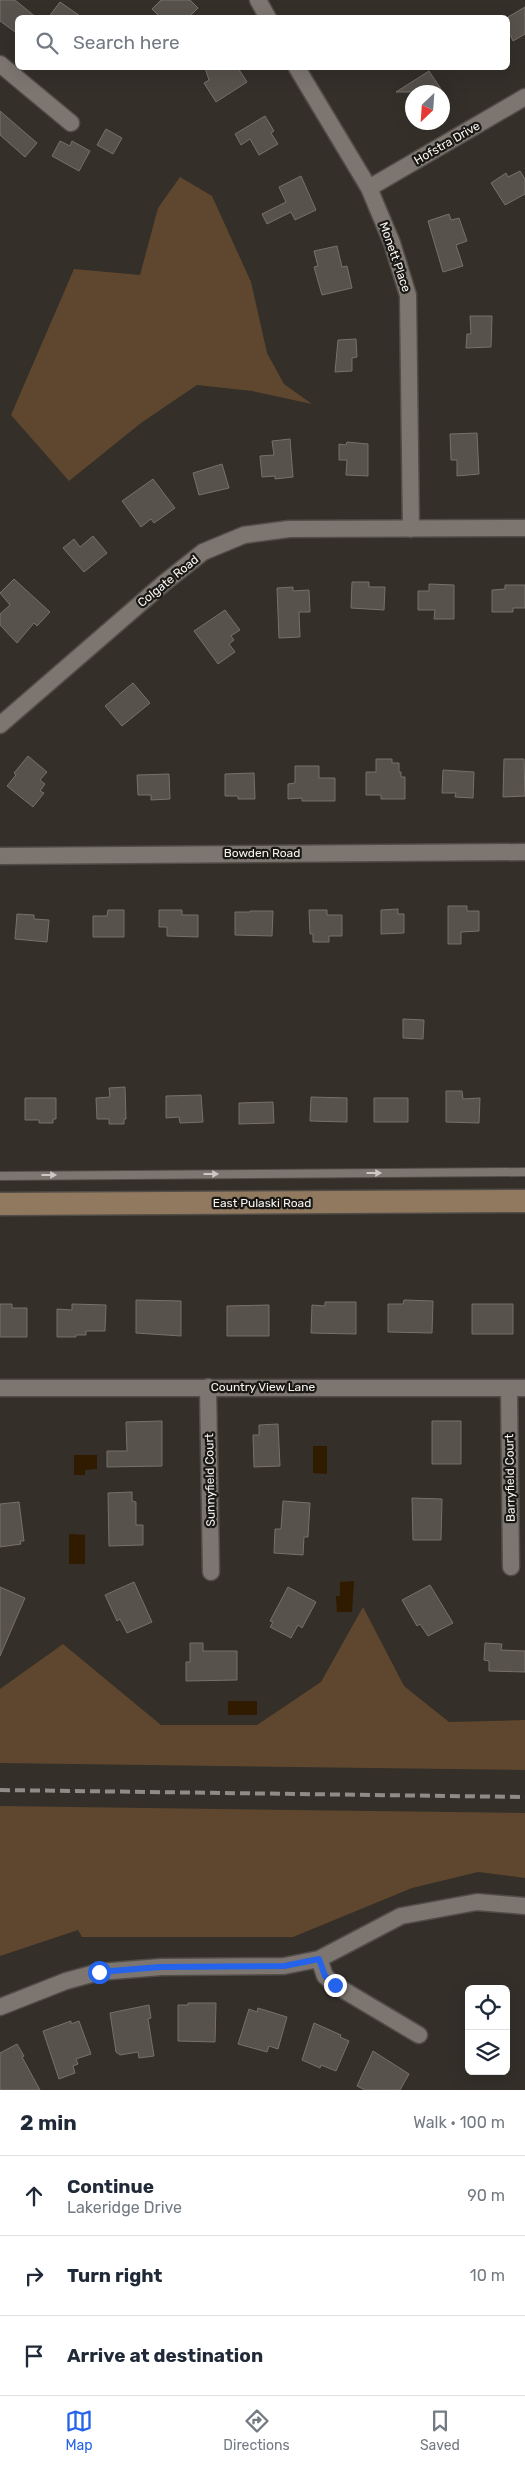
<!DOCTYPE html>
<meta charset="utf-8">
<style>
:root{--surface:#fff;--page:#f6f6f7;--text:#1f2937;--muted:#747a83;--line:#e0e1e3;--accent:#2563eb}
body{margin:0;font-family:Rubik,sans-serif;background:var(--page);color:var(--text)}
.controls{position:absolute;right:15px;bottom:15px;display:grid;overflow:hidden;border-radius:8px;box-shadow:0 5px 20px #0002}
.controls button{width:45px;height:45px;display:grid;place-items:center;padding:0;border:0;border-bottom:1px solid var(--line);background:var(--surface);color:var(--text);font:25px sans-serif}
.compass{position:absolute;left:405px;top:85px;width:45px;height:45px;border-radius:50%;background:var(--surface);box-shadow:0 5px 20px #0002;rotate:205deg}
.stop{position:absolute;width:15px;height:15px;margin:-11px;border:4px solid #2563eb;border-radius:50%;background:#fff}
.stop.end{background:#2563eb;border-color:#fff;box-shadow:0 1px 5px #0008}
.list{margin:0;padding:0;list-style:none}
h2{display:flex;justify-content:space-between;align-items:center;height:65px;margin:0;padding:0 20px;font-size:21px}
h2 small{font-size:16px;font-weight:400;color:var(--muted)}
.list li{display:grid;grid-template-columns:32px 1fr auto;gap:15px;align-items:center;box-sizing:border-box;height:80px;padding:0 20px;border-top:1px solid var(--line)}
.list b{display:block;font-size:19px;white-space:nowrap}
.list p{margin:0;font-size:16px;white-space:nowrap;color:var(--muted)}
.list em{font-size:16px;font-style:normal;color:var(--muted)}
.icon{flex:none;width:28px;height:28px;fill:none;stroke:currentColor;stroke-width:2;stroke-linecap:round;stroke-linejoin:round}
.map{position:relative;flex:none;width:525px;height:2090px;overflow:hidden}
.search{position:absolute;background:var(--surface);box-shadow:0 5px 20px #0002;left:15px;right:15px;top:15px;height:55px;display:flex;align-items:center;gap:12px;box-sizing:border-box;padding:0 18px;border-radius:8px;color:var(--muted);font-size:19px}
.sheet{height:305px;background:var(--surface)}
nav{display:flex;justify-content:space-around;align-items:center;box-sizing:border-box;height:70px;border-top:1px solid var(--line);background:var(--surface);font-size:14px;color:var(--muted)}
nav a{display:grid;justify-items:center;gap:2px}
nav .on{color:var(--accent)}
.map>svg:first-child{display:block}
.green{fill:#5e472e}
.water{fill:#301a00}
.building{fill:#58524c;stroke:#77716b}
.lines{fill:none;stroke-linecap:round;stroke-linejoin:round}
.lane-casing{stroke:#514c47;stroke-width:10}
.street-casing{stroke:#514c47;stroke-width:19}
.secondary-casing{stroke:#514c47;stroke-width:25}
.lane{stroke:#7d7670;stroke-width:8}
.street{stroke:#7d7670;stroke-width:16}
.secondary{stroke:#90795f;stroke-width:22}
.rail{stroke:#8f8b86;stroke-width:4;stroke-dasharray:10 5;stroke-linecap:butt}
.oneway{fill:#ccc8c3}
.route{stroke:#2563eb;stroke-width:6}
.labels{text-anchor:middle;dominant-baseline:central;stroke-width:4.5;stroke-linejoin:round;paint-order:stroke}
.street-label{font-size:12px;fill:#f7f4f0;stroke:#1a1815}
</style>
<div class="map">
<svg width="525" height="2090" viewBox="0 0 525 2090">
<rect width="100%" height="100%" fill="#342f29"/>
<path class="green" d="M 180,177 L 212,196 L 251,282 L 267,353 L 284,384 L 312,404 L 252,391 L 197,385 L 141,423 L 69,481 L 11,415 L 74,269 L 140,275 L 158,208 Z
M 363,1607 L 404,1686 L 449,1722 L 525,1720 L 525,1770 L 0,1763 L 0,1689 L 63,1644 L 161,1725 L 257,1725 L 321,1682 Z
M 0,1806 L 525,1813 L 525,1878 L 478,1872 L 412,1888 L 293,1937 L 82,1937 L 78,1930 L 0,1956 Z"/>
<path class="water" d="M 313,1446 L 327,1446 L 327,1474 L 313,1473 Z
M 74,1455 L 97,1455 L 97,1469 L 85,1470 L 85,1475 L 74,1475 Z
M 69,1534 L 85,1535 L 85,1564 L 69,1564 Z
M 354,1581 L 352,1612 L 337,1612 L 336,1596 L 340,1596 L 340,1582 Z
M 228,1701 L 257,1701 L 257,1715 L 228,1715 Z"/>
<path class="building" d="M 0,0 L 15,0 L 37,18 L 18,18 L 18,34 L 0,21 Z
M 161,0 L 190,0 L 198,8 L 188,18 L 161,18 L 152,9 Z
M 60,2 L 83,18 L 48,18 Z
M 525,7 L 525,34 L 513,41 L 508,30 L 508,17 Z
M 205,68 L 238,68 L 247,82 L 216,102 L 204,83 L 209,80 Z
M 429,71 L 443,92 L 396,92 Z
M 0,111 L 37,143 L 25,157 L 0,135 Z
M 265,116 L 274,131 L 271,133 L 278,144 L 259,155 L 250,139 L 241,145 L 235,134 Z
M 106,129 L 122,138 L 113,154 L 97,145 Z
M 60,141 L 70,146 L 72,141 L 90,151 L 79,171 L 52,156 Z
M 520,171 L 525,179 L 525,194 L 505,205 L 491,183 L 506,173 L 508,177 Z
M 301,176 L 316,210 L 295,220 L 291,212 L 267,224 L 262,214 L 286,202 L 279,187 Z
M 449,214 L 451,220 L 459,218 L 467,241 L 456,245 L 463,266 L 443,272 L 428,221 Z
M 337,246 L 342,267 L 347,266 L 352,288 L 322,295 L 314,267 L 318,266 L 314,251 Z
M 470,316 L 492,316 L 491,347 L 466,348 L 467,334 L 471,334 Z
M 356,339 L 357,357 L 352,358 L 352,371 L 335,372 L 338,340 Z
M 477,433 L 479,474 L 457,476 L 457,460 L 451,460 L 450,434 Z
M 290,439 L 293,477 L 275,479 L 275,476 L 262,477 L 260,456 L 274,455 L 272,441 Z
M 347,442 L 368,444 L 368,476 L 346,475 L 347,460 L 339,460 L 339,444 L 346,445 Z
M 222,464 L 229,488 L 199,495 L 193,473 Z
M 153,479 L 175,508 L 154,523 L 151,519 L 141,527 L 122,501 Z
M 93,536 L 107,553 L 84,572 L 63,548 L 74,539 L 80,547 Z
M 14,579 L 50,612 L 37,626 L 34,623 L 17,643 L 0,625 L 0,614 L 10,605 L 0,593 Z
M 352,582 L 369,582 L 369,587 L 385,587 L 384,610 L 351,608 Z
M 429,584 L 454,585 L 454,619 L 434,619 L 435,610 L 418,610 L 418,591 L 429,591 Z
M 505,585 L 525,585 L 525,608 L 513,608 L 513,612 L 492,612 L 492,590 L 505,589 Z
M 293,587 L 293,591 L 309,590 L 310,612 L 299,612 L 300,637 L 279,638 L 277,588 Z
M 225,610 L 240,630 L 231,636 L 234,640 L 229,644 L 235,652 L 218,664 L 194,631 Z
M 133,683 L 150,703 L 122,726 L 105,706 Z
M 28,756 L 47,772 L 40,780 L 45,784 L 40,791 L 44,793 L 33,807 L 7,786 L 16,775 L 14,773 Z
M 376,759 L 392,759 L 392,763 L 399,763 L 399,772 L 401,772 L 401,777 L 405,777 L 405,799 L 381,799 L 381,795 L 366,795 L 366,772 L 376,772 Z
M 504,759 L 524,759 L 525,796 L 503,797 Z
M 295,766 L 319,766 L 319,778 L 335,778 L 335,801 L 302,801 L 302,798 L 288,799 L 288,784 L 295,783 Z
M 443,770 L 474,772 L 473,798 L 455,797 L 456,793 L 442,793 Z
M 254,773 L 255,799 L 238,799 L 238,796 L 225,796 L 225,774 Z
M 169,774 L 170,799 L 151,800 L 151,795 L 138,795 L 137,775 Z
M 448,906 L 467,906 L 467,911 L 479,911 L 479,931 L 461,932 L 461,944 L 448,944 Z
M 398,909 L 398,914 L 404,914 L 404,933 L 381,934 L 381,910 Z
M 108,910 L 124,910 L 124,937 L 93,937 L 93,916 L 107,916 Z
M 159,910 L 182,910 L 182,915 L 198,915 L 198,937 L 167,936 L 167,927 L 159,927 Z
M 309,910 L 327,910 L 327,915 L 342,915 L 342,936 L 329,936 L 329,942 L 313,942 L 313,934 L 310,934 Z
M 250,911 L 273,911 L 272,936 L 235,935 L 235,912 L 250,912 Z
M 17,914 L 34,915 L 34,919 L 49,920 L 47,942 L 15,939 Z
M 403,1019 L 424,1020 L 423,1039 L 403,1038 Z
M 125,1087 L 126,1119 L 124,1119 L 124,1124 L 109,1124 L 109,1119 L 97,1119 L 96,1098 L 110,1097 L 109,1088 Z
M 446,1091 L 462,1091 L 463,1099 L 480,1098 L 479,1123 L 446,1122 Z
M 201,1095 L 203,1122 L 180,1123 L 179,1117 L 166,1118 L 166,1096 Z
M 311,1097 L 347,1098 L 347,1122 L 310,1121 Z
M 25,1098 L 56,1098 L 56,1119 L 53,1119 L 53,1123 L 39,1123 L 39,1120 L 25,1120 Z
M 374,1098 L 408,1098 L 408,1122 L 374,1122 Z
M 273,1102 L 274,1123 L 239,1124 L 239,1103 Z
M 136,1300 L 181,1301 L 181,1336 L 136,1333 Z
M 404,1300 L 433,1301 L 432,1333 L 388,1332 L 388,1304 L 403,1304 Z
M 325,1302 L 356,1302 L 356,1334 L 311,1333 L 312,1305 L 325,1306 Z
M 0,1304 L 12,1304 L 12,1308 L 27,1308 L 27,1337 L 0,1337 Z
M 72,1304 L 106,1305 L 105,1331 L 86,1331 L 86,1335 L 76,1335 L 76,1337 L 57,1337 L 57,1309 L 72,1310 Z
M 472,1304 L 513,1304 L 513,1334 L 472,1334 Z
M 269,1305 L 269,1336 L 227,1336 L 227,1306 Z
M 162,1421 L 162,1466 L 107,1467 L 107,1451 L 127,1451 L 126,1422 Z
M 432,1421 L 461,1421 L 461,1464 L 432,1464 Z
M 278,1424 L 280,1466 L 254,1467 L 253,1435 L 259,1435 L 259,1425 Z
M 132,1492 L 132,1501 L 136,1502 L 136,1525 L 143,1525 L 143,1545 L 109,1546 L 108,1493 Z
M 412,1498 L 442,1499 L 441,1540 L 413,1540 Z
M 283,1501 L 310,1503 L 308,1537 L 304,1537 L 303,1555 L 274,1553 L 275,1529 L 281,1529 Z
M 19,1502 L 24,1541 L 20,1541 L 21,1544 L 0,1547 L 0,1504 Z
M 134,1582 L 152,1622 L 127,1633 L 120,1619 L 117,1621 L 105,1595 Z
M 430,1585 L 453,1623 L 428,1636 L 420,1624 L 417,1626 L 402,1600 Z
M 0,1587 L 25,1598 L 0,1656 Z
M 288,1587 L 316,1602 L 302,1628 L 298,1625 L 291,1638 L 270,1627 L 273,1622 L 270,1621 Z
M 190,1643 L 203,1643 L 203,1651 L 237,1651 L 237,1680 L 186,1681 L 186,1662 L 190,1662 Z
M 485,1643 L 502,1644 L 501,1650 L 525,1651 L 525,1672 L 489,1671 L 489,1661 L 484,1660 Z
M 188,2003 L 216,2003 L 215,2042 L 178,2041 L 178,2005 L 188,2005 Z
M 149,2005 L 151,2018 L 148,2019 L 154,2056 L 139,2058 L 138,2052 L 120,2055 L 116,2052 L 110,2013 Z
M 258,2008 L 287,2017 L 278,2049 L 269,2046 L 267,2052 L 238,2044 L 249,2009 L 257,2012 Z
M 71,2021 L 71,2024 L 79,2021 L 91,2054 L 76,2059 L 78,2064 L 73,2066 L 75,2073 L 59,2079 L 43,2031 Z
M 314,2023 L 341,2035 L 340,2037 L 349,2041 L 336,2071 L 321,2065 L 320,2068 L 302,2060 Z
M 17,2044 L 24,2056 L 22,2057 L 40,2090 L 0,2090 L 0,2053 Z
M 373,2051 L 409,2074 L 400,2090 L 365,2090 L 357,2086 Z"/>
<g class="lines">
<defs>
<path id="lane" d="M 0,1176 L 525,1172"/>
<path id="street" d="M 258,0 L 268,18
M 0,64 L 71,123
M 297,68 L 369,188 L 392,243 L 408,295 L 411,529
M 369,188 L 525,97
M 0,725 L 164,583 L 203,552 L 244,535 L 289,529 L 525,528
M 0,856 L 525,852
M 208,1387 L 211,1572
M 0,1388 L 525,1388
M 509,1389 L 511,1567
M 319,1959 L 325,1976 L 335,1985 L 419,2035
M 0,2007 L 66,1981 L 99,1972 L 161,1967 L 284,1966 L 319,1959 L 401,1916 L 477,1902 L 525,1906"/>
<path id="secondary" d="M 0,1204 L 525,1201"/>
</defs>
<use href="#lane" class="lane-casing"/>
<use href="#street" class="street-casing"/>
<use href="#secondary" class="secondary-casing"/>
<use href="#lane" class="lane"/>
<use href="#street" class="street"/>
<use href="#secondary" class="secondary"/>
<path class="rail" d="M 0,1790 L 525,1797"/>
</g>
<defs><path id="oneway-solid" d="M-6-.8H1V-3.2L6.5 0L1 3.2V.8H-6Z" transform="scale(1.25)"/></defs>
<g class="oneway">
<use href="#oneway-solid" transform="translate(374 1173)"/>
<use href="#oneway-solid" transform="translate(211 1174)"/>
<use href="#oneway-solid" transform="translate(49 1175)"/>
</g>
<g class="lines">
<path class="route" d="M 99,1972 L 160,1967 L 284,1966 L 319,1959 L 325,1976 L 335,1985"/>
</g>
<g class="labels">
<g class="street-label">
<text transform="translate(447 143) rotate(-30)">Hofstra Drive</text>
<text transform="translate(395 257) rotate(71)">Monett Place</text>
<text transform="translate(168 581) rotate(-39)">Colgate Road</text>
<text x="262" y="853">Bowden Road</text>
<text x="262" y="1203">East Pulaski Road</text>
<text x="263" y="1387">Country View Lane</text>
<text transform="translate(510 1478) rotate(-91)">Barryfield Court</text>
<text transform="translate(210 1480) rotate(-91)">Sunnyfield Court</text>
</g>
</g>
</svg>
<div class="controls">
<button><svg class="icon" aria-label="locate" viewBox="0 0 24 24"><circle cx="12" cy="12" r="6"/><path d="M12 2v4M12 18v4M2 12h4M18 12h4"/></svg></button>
<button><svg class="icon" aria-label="layers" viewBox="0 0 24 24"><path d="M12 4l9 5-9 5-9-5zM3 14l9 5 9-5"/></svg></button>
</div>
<svg class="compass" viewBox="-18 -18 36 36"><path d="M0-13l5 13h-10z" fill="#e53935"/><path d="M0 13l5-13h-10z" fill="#747a83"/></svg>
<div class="stop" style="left:99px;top:1972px"></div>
<div class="stop end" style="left:335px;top:1985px"></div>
<div class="search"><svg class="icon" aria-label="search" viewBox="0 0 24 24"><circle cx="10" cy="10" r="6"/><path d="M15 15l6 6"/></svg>Search here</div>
</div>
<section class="sheet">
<h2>2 min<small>Walk · 100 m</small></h2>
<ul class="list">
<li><svg class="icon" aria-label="ahead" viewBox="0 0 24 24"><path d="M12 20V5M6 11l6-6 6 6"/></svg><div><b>Continue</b><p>Lakeridge Drive</p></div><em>90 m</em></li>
<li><svg class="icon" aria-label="right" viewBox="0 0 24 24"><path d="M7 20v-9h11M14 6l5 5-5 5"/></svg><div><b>Turn right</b></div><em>10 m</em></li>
<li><svg class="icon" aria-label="arrive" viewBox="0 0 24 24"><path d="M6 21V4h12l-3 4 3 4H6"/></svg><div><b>Arrive at destination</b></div></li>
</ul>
</section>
<nav>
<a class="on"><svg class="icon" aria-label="map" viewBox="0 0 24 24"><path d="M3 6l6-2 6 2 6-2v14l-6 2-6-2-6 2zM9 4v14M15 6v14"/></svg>Map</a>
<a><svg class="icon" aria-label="directions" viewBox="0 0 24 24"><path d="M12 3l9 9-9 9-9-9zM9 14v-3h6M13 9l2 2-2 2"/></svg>Directions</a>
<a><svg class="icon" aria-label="saved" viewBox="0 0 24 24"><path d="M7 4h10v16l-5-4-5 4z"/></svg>Saved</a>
</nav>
